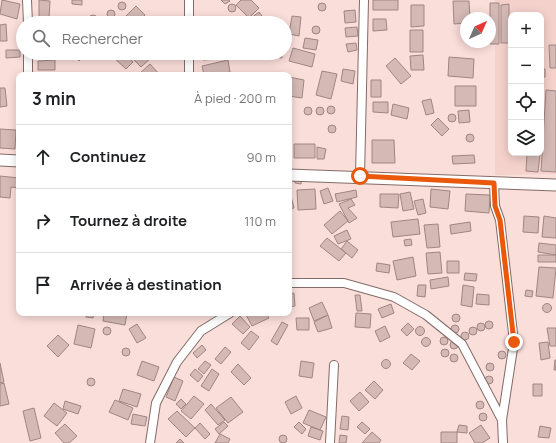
<!DOCTYPE html>
<html lang="fr">
<meta charset="utf-8">
<style>
:root{--surface:#fff;--page:#f6f6f6;--text:#202124;--muted:#757577;--line:#e0e0e0}
body{margin:0;font-family:Manrope,sans-serif;background:var(--page);color:var(--text)}
.controls{position:absolute;right:12px;top:12px;display:grid;overflow:hidden;border-radius:8px;box-shadow:0 2px 10px #0003}
.controls button{width:36px;height:36px;display:grid;place-items:center;padding:0;border:0;border-bottom:1px solid var(--line);background:var(--surface);color:var(--text);font:20px sans-serif}
.compass{position:absolute;left:460px;top:12px;width:36px;height:36px;border-radius:50%;background:var(--surface);box-shadow:0 2px 10px #0003;rotate:45deg}
.stop{position:absolute;width:12px;height:12px;margin:-9px;border:3px solid #ea580c;border-radius:50%;background:#fff}
.stop.end{background:#ea580c;border-color:#fff;box-shadow:0 1px 4px #0008}
.list{margin:0;padding:0;list-style:none}
h2{display:flex;justify-content:space-between;align-items:center;height:52px;margin:0;padding:0 16px;font-size:17px}
h2 small{font-size:13px;font-weight:400;color:var(--muted)}
.list li{display:grid;grid-template-columns:26px 1fr auto;gap:12px;align-items:center;box-sizing:border-box;height:64px;padding:0 16px;border-top:1px solid var(--line)}
.list b{display:block;font-size:15px;white-space:nowrap}
.list em{font-size:13px;font-style:normal;color:var(--muted)}
.icon{flex:none;width:22px;height:22px;fill:none;stroke:currentColor;stroke-width:2;stroke-linecap:round;stroke-linejoin:round}
.map{position:relative;flex:none;width:556px;height:443px;overflow:hidden}
.search{position:absolute;background:var(--surface);box-shadow:0 2px 10px #0003;left:16px;top:16px;width:276px;height:44px;display:flex;align-items:center;gap:10px;box-sizing:border-box;padding:0 14px;border-radius:22px;color:var(--muted);font-size:15px}
.panel{position:absolute;background:var(--surface);box-shadow:0 2px 10px #0003;left:16px;top:72px;width:276px;height:244px;border-radius:8px}
.map>svg:first-child{display:block}
.built{fill:#f5d1cb;fill-rule:evenodd}
.building{fill:#d4b9b5;stroke:#a08683}
.lines{fill:none;stroke-linecap:round;stroke-linejoin:round}
.street-casing{stroke:#836b67;stroke-width:10}
.secondary-casing{stroke:#836b67;stroke-width:13}
.street{stroke:#fff;stroke-width:8}
.secondary{stroke:#fff;stroke-width:11}
.route{stroke:#ea580c;stroke-width:5}
</style>
<div class="map">
<svg width="556" height="443" viewBox="0 0 556 443">
<rect width="100%" height="100%" fill="#fadeda"/>
<path class="built" d="M 495,0 L 556,0 L 556,174 L 495,175 ZM 511,15 L 541,15 L 541,153 L 511,153 Z"/>
<path class="building" d="M 2,0 L 20,4 L 17,19 L 0,14 Z
M 39,0 L 50,1 L 49,19 L 39,18 Z
M 72,0 L 82,0 L 82,5 L 72,4 Z
M 221,0 L 229,0 L 230,1 L 225,4 Z
M 241,0 L 251,0 L 259,8 L 249,18 L 236,5 Z
M 373,0 L 398,0 L 398,10 L 373,10 Z
M 453,1 L 469,1 L 470,18 L 466,18 L 466,23 L 454,24 Z
M118 6a4 4 0 1 1 8 0a4 4 0 1 1-8 0Z
M318 7a4 4 0 1 1 8 0a4 4 0 1 1-8 0Z
M 490,3 L 499,3 L 499,44 L 490,44 Z
M228 8a4 4 0 1 1 8 0a4 4 0 1 1-8 0Z
M 509,4 L 509,43 L 501,43 L 501,5 Z
M 411,5 L 424,5 L 424,26 L 411,27 Z
M 136,6 L 145,15 L 137,23 L 123,23 L 121,21 Z
M107 14a4 4 0 1 1 8 0a4 4 0 1 1-8 0Z
M 355,10 L 356,22 L 345,23 L 344,11 Z
M 259,12 L 267,23 L 248,23 L 247,21 Z
M89 19a4 4 0 1 1 8 0a4 4 0 1 1-8 0Z
M 292,16 L 301,17 L 299,36 L 289,34 Z
M 105,17 L 108,19 L 108,23 L 100,23 L 101,18 Z
M 373,19 L 386,19 L 387,30 L 373,31 Z
M 6,24 L 7,41 L 0,41 L 0,25 Z
M312 30a4 4 0 1 1 8 0a4 4 0 1 1-8 0Z
M 357,27 L 358,36 L 346,37 L 345,28 Z
M 410,30 L 423,30 L 423,52 L 410,52 Z
M 285,33 L 287,34 L 286,44 L 285,44 Z
M 305,38 L 318,40 L 316,50 L 303,48 Z
M 356,43 L 357,50 L 348,52 L 346,44 Z
M 549,45 L 556,45 L 556,68 L 550,68 Z
M 293,48 L 315,54 L 312,67 L 289,61 Z
M 6,50 L 20,50 L 20,57 L 6,58 Z
M 71,53 L 87,53 L 79,61 Z
M 105,53 L 113,53 L 108,57 Z
M 117,53 L 125,53 L 133,62 L 126,69 L 113,57 Z
M 137,53 L 146,53 L 151,58 L 141,67 L 132,58 Z
M 203,53 L 218,53 L 218,59 L 203,60 Z
M 256,53 L 282,53 L 282,58 L 256,55 Z
M 423,55 L 424,70 L 411,70 L 410,56 Z
M 449,57 L 474,59 L 473,78 L 448,76 Z
M 395,58 L 411,76 L 401,84 L 386,66 Z
M 55,60 L 55,70 L 38,70 L 38,61 Z
M 228,60 L 230,72 L 216,75 L 204,75 L 202,66 Z
M 150,64 L 160,75 L 138,75 Z
M 343,69 L 355,71 L 353,84 L 341,81 Z
M 541,69 L 545,69 L 545,77 L 541,77 Z
M 322,71 L 337,74 L 331,99 L 316,95 Z
M 289,77 L 304,80 L 302,98 L 289,96 Z
M 371,80 L 381,80 L 381,97 L 371,97 Z
M 455,86 L 476,86 L 476,106 L 455,106 Z
M 0,88 L 5,88 L 7,106 L 0,107 Z
M 541,90 L 543,90 L 541,125 Z
M 546,90 L 556,91 L 556,172 L 541,171 Z
M 431,99 L 434,113 L 426,115 L 422,101 Z
M 373,102 L 388,102 L 388,113 L 373,112 Z
M 393,104 L 409,108 L 407,119 L 391,115 Z
M327 110a4 4 0 1 1 8 0a4 4 0 1 1-8 0Z
M304 111a4 4 0 1 1 8 0a4 4 0 1 1-8 0Z
M316 111a4 4 0 1 1 8 0a4 4 0 1 1-8 0Z
M 469,110 L 470,122 L 459,123 L 458,111 Z
M448 118a4 4 0 1 1 8 0a4 4 0 1 1-8 0Z
M 438,118 L 449,129 L 442,136 L 431,125 Z
M328 129a4 4 0 1 1 8 0a4 4 0 1 1-8 0Z
M 0,129 L 16,130 L 15,149 L 0,148 Z
M466 138a4 4 0 1 1 8 0a4 4 0 1 1-8 0Z
M 372,140 L 394,140 L 395,163 L 372,163 Z
M 294,144 L 315,144 L 315,158 L 294,158 Z
M 317,147 L 326,149 L 324,159 L 317,159 Z
M 527,153 L 540,153 L 538,172 L 526,171 Z
M 474,155 L 475,163 L 453,164 L 452,156 Z
M 0,176 L 19,178 L 18,188 L 11,187 L 10,198 L 0,197 Z
M 302,178 L 301,184 L 295,183 L 294,180 Z
M 289,188 L 294,208 L 289,209 Z
M 328,188 L 333,201 L 324,204 L 320,191 Z
M 315,189 L 316,209 L 298,210 L 297,190 Z
M 431,189 L 450,191 L 448,209 L 430,207 Z
M 356,190 L 357,197 L 337,202 L 335,194 Z
M 410,192 L 414,209 L 403,211 L 400,194 Z
M 380,194 L 399,194 L 398,208 L 380,207 Z
M 466,194 L 490,195 L 489,213 L 465,211 Z
M 351,199 L 355,205 L 348,208 L 357,218 L 349,223 L 339,204 Z
M 423,199 L 426,213 L 418,215 L 414,201 Z
M 340,211 L 348,221 L 332,234 L 324,225 Z
M 524,216 L 539,217 L 538,233 L 523,232 Z
M 544,216 L 556,218 L 556,238 L 542,237 Z
M 418,219 L 420,234 L 393,237 L 391,222 Z
M 470,222 L 471,231 L 451,234 L 450,225 Z
M 438,224 L 440,247 L 427,248 L 424,225 Z
M 347,230 L 351,239 L 338,244 L 334,236 Z
M 327,238 L 346,253 L 339,261 L 320,246 Z
M 411,239 L 412,245 L 405,246 L 404,240 Z
M 347,241 L 358,250 L 352,258 L 341,249 Z
M 539,243 L 556,245 L 556,255 L 538,252 Z
M 440,252 L 442,273 L 428,274 L 426,253 Z
M 538,255 L 556,255 L 556,262 L 538,262 Z
M 413,257 L 416,276 L 397,280 L 393,261 Z
M 447,261 L 459,261 L 459,273 L 447,273 Z
M 377,263 L 390,265 L 389,273 L 376,271 Z
M 539,267 L 556,268 L 553,298 L 536,296 Z
M 465,273 L 477,274 L 476,281 L 464,280 Z
M 448,277 L 449,286 L 431,289 L 430,280 Z
M 418,285 L 426,285 L 425,297 L 417,296 Z
M 463,285 L 474,287 L 472,307 L 461,305 Z
M 526,290 L 533,291 L 532,297 L 525,296 Z
M 294,293 L 295,306 L 289,307 L 289,294 Z
M 477,294 L 489,295 L 489,305 L 476,304 Z
M 355,295 L 360,295 L 362,311 L 357,311 Z
M 322,302 L 328,315 L 314,321 L 309,308 Z
M542.5 308a4.5 4.5 0 1 1 9 0a4.5 4.5 0 1 1-9 0Z
M 391,304 L 394,313 L 382,318 L 378,309 Z
M 94,313 L 93,318 L 86,317 L 86,313 Z
M 104,313 L 127,313 L 125,325 L 103,321 Z
M 245,313 L 266,313 L 269,318 L 252,326 Z
M 356,313 L 371,314 L 370,328 L 355,327 Z
M452 318a4 4 0 1 1 8 0a4 4 0 1 1-8 0Z
M 328,315 L 332,328 L 318,332 L 314,322 Z
M 240,316 L 250,327 L 243,334 L 232,324 Z
M 296,318 L 309,318 L 309,330 L 297,330 Z
M485 325a4 4 0 1 1 8 0a4 4 0 1 1-8 0Z
M 282,322 L 288,325 L 277,345 L 271,341 Z
M 408,323 L 414,329 L 407,336 L 401,330 Z
M477 327a4 4 0 1 1 8 0a4 4 0 1 1-8 0Z
M 137,324 L 146,338 L 137,343 L 129,329 Z
M 78,325 L 95,329 L 91,348 L 74,344 Z
M451 329a4 4 0 1 1 8 0a4 4 0 1 1-8 0Z
M 385,326 L 390,337 L 380,342 L 375,331 Z
M415.5 331a4.5 4.5 0 1 1 9 0a4.5 4.5 0 1 1-9 0Z
M103 331a4 4 0 1 1 8 0a4 4 0 1 1-8 0Z
M469 331a4 4 0 1 1 8 0a4 4 0 1 1-8 0Z
M 547,328 L 556,328 L 556,346 L 550,346 Z
M 251,331 L 259,337 L 249,350 L 241,343 Z
M461 336a4 4 0 1 1 8 0a4 4 0 1 1-8 0Z
M 58,335 L 69,345 L 58,357 L 47,346 Z
M440 341a4 4 0 1 1 8 0a4 4 0 1 1-8 0Z
M421.5 342a4.5 4.5 0 1 1 9 0a4.5 4.5 0 1 1-9 0Z
M450 345a4 4 0 1 1 8 0a4 4 0 1 1-8 0Z
M 548,342 L 550,358 L 541,360 L 539,343 Z
M 202,345 L 206,350 L 197,358 L 193,353 Z
M 225,347 L 231,352 L 221,364 L 215,359 Z
M122 352a4 4 0 1 1 8 0a4 4 0 1 1-8 0Z
M441 353a4 4 0 1 1 8 0a4 4 0 1 1-8 0Z
M498 355a4 4 0 1 1 8 0a4 4 0 1 1-8 0Z
M 411,354 L 420,361 L 412,370 L 403,363 Z
M450 358a4 4 0 1 1 8 0a4 4 0 1 1-8 0Z
M381.5 364a4.5 4.5 0 1 1 9 0a4.5 4.5 0 1 1-9 0Z
M 555,360 L 556,360 L 556,370 L 554,370 Z
M 142,361 L 159,367 L 154,381 L 137,375 Z
M 205,361 L 211,365 L 204,374 L 198,369 Z
M 301,361 L 314,363 L 312,378 L 299,376 Z
M 0,363 L 4,382 L 0,383 Z
M486 367a4 4 0 1 1 8 0a4 4 0 1 1-8 0Z
M 238,364 L 251,378 L 244,385 L 231,372 Z
M 195,369 L 203,376 L 198,382 L 190,375 Z
M 212,369 L 219,374 L 209,391 L 201,386 Z
M485 380a4 4 0 1 1 8 0a4 4 0 1 1-8 0Z
M 174,377 L 183,381 L 175,401 L 166,397 Z
M87 382a4 4 0 1 1 8 0a4 4 0 1 1-8 0Z
M 374,381 L 383,390 L 375,399 L 365,390 Z
M 4,383 L 9,404 L 0,406 L 0,384 Z
M 533,384 L 542,384 L 542,396 L 533,396 Z
M 123,389 L 141,394 L 137,407 L 119,401 Z
M 360,392 L 369,402 L 359,411 L 350,401 Z
M 194,396 L 204,404 L 191,419 L 181,411 Z
M 296,396 L 302,408 L 291,414 L 285,402 Z
M 231,397 L 243,412 L 228,423 L 216,408 Z
M 181,399 L 186,404 L 181,409 L 176,404 Z
M 115,400 L 133,408 L 128,420 L 109,412 Z
M 65,401 L 81,406 L 78,414 L 63,409 Z
M476 405a4 4 0 1 1 8 0a4 4 0 1 1-8 0Z
M 54,403 L 67,413 L 57,426 L 44,416 Z
M 211,404 L 225,420 L 218,425 L 205,410 Z
M 34,408 L 41,438 L 30,441 L 23,411 Z
M 309,410 L 326,417 L 320,430 L 303,423 Z
M 177,411 L 195,428 L 186,437 L 168,419 Z
M479 417a4 4 0 1 1 8 0a4 4 0 1 1-8 0Z
M 133,414 L 147,417 L 145,426 L 131,424 Z
M 342,416 L 349,417 L 348,430 L 340,429 Z
M 224,422 L 228,426 L 219,434 L 215,429 Z
M 299,422 L 306,429 L 302,434 L 294,427 Z
M 362,422 L 370,429 L 365,434 L 357,427 Z
M 200,423 L 210,434 L 205,439 L 195,428 Z
M 65,424 L 77,436 L 69,443 L 64,443 L 55,433 Z
M 459,425 L 467,426 L 467,433 L 457,432 Z
M 481,425 L 490,438 L 482,443 L 475,443 L 469,433 Z
M 540,426 L 551,428 L 549,438 L 538,437 Z
M 311,427 L 323,431 L 320,440 L 308,436 Z
M 372,432 L 381,440 L 379,443 L 362,443 Z
M 441,432 L 457,432 L 457,443 L 441,443 Z
M 220,434 L 230,439 L 228,443 L 215,443 Z
M 340,435 L 347,436 L 346,443 L 339,443 Z
M279 439a4 4 0 1 1 8 0a4 4 0 1 1-8 0Z
M 180,439 L 184,443 L 176,443 Z"/>
<g class="lines">
<defs>
<path id="street" d="M 27,0 L 28,23
M 189,23 L 189,0
M 28,75 L 28,53
M 189,75 L 189,53
M 360,176 L 364,0
M 494,183 L 495,206 L 500,220 L 514,342 L 502,420 L 503,443
M 289,283 L 344,283 L 394,297 L 426,315 L 462,344 L 502,420
M 150,443 L 156,403 L 177,362 L 201,331 L 230,313
M 330,443 L 334,365"/>
<path id="secondary" d="M 0,160 L 19,161
M 289,175 L 556,185"/>
</defs>
<use href="#street" class="street-casing"/>
<use href="#secondary" class="secondary-casing"/>
<use href="#street" class="street"/>
<use href="#secondary" class="secondary"/>
</g>
<g class="lines">
<path class="route" d="M 360,176 L 494,183 L 495,206 L 500,220 L 514,342"/>
</g>
</svg>
<div class="controls">
<button>+</button>
<button>−</button>
<button><svg class="icon" aria-label="locate" viewBox="0 0 24 24"><circle cx="12" cy="12" r="6"/><path d="M12 2v4M12 18v4M2 12h4M18 12h4"/></svg></button>
<button><svg class="icon" aria-label="layers" viewBox="0 0 24 24"><path d="M12 4l9 5-9 5-9-5zM3 14l9 5 9-5"/></svg></button>
</div>
<svg class="compass" viewBox="-18 -18 36 36"><path d="M0-13l5 13h-10z" fill="#e53935"/><path d="M0 13l5-13h-10z" fill="#757577"/></svg>
<div class="stop" style="left:360px;top:176px"></div>
<div class="stop end" style="left:514px;top:342px"></div>
<div class="search"><svg class="icon" aria-label="search" viewBox="0 0 24 24"><circle cx="10" cy="10" r="6"/><path d="M15 15l6 6"/></svg>Rechercher</div>
<section class="panel">
<h2>3 min<small>À pied · 200 m</small></h2>
<ul class="list">
<li><svg class="icon" aria-label="ahead" viewBox="0 0 24 24"><path d="M12 20V5M6 11l6-6 6 6"/></svg><div><b>Continuez</b></div><em>90 m</em></li>
<li><svg class="icon" aria-label="right" viewBox="0 0 24 24"><path d="M7 20v-9h11M14 6l5 5-5 5"/></svg><div><b>Tournez à droite</b></div><em>110 m</em></li>
<li><svg class="icon" aria-label="arrive" viewBox="0 0 24 24"><path d="M6 21V4h12l-3 4 3 4H6"/></svg><div><b>Arrivée à destination</b></div></li>
</ul>
</section>
</div>
